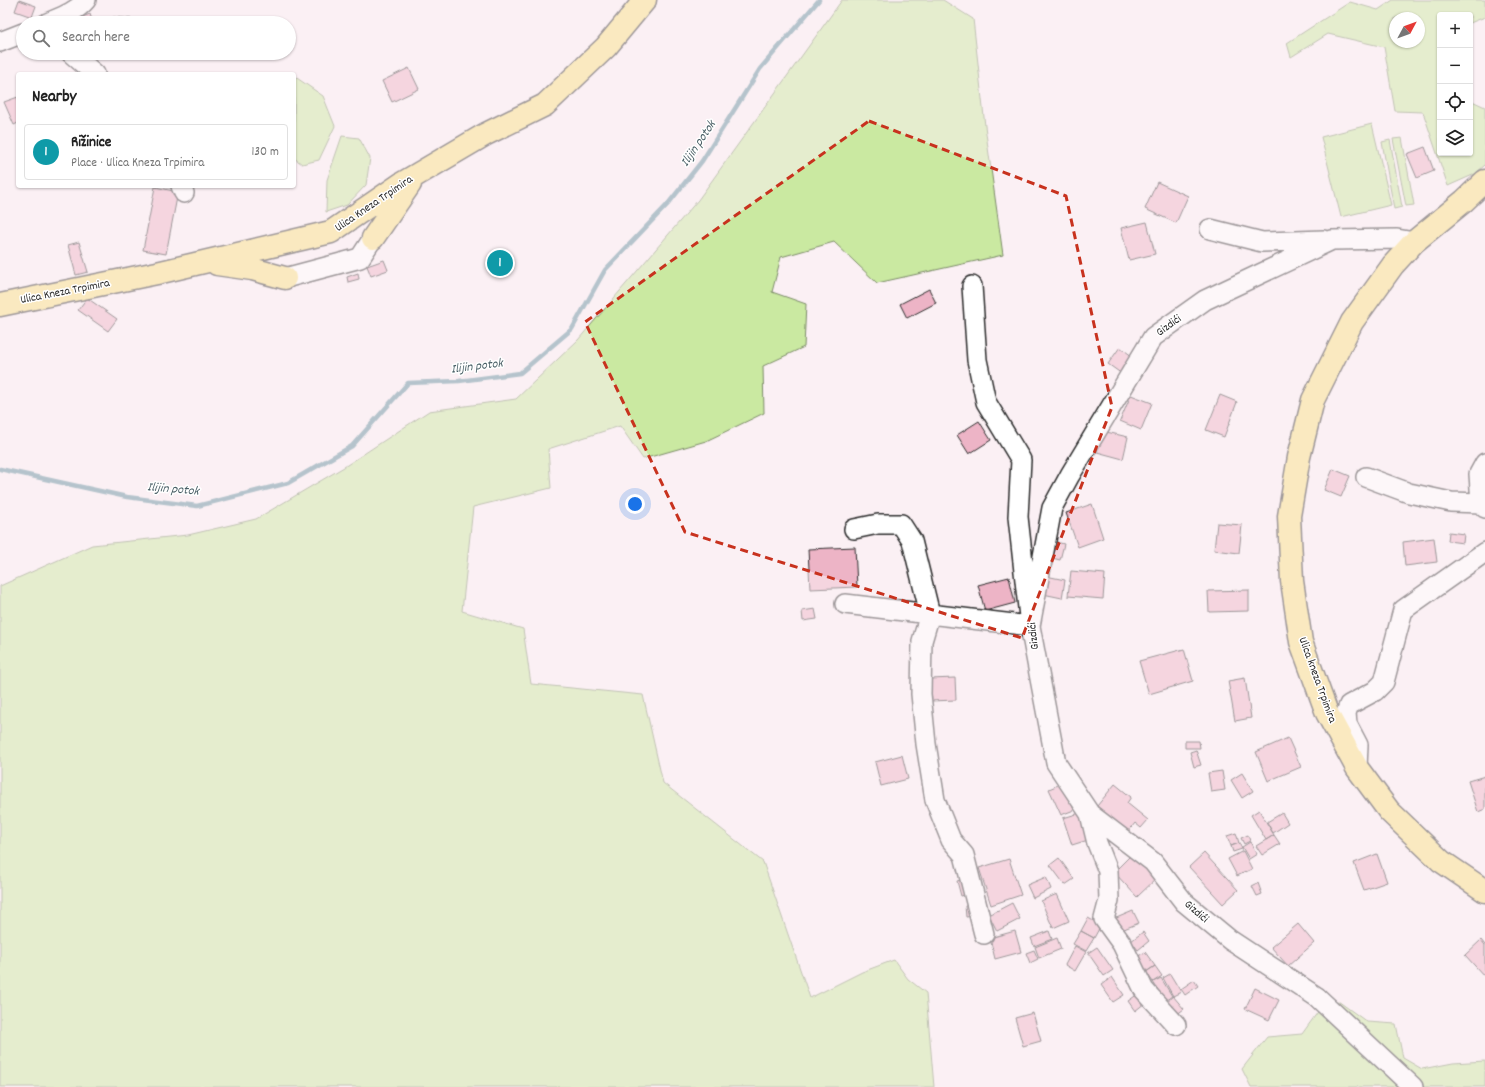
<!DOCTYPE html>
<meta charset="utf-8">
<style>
:root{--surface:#fff;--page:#f2f2f2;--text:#222;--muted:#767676;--line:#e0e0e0;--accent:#c8321e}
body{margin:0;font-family:Dekko,sans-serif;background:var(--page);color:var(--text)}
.controls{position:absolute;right:12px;top:12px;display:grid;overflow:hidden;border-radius:4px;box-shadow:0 1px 3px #0004}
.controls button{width:36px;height:36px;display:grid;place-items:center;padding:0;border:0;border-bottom:1px solid var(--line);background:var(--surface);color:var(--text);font:20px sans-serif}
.compass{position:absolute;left:1389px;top:12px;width:36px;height:36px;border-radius:50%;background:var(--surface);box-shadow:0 1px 3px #0004;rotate:49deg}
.you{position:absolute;left:635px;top:504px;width:14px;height:14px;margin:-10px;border:3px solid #fff;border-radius:50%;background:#1a73e8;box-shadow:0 0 0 6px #1a73e833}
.badge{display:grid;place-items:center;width:26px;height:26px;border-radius:50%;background:var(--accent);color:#fff;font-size:13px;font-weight:700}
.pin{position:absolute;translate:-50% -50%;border:2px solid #fff;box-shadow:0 1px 4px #0006}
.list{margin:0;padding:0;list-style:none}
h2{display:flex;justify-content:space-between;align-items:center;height:52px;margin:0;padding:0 16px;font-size:17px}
h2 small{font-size:13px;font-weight:400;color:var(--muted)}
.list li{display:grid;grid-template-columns:26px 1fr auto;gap:12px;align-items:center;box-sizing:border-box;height:56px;margin:0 8px 8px;padding:0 8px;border:1px solid var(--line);border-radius:4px}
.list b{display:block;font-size:15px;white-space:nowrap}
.list p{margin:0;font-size:13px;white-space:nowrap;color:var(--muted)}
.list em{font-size:13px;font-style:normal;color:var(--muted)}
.icon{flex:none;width:22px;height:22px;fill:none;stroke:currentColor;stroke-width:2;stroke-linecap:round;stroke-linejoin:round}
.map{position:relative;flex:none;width:1485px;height:1087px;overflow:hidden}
.search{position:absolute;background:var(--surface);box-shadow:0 1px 3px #0004;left:16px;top:16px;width:280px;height:44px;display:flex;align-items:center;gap:10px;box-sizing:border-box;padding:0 14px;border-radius:22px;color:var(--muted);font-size:15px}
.panel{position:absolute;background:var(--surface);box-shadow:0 1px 3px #0004;left:16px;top:72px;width:280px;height:116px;border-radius:4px}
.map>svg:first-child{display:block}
.green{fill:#cae9a1;stroke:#7a8a66;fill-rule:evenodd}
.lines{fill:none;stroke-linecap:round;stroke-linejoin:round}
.stream{stroke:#608d9b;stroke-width:4.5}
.building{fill:#edb4c6;stroke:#2b2b2b}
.minor-casing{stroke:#2b2b2b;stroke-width:22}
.major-casing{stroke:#2b2b2b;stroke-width:25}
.minor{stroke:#fff;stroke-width:19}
.major{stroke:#f9e181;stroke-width:22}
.marked{fill:none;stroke:#c8321e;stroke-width:3;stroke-dasharray:8 5;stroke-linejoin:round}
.labels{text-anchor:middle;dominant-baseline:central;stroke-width:3;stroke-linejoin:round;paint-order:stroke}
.street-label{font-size:12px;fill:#2b2b2b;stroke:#fff}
.water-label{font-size:13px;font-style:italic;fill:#465c63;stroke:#fff}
</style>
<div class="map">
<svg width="1485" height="1087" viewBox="0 0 1485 1087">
<rect width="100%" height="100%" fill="#fbf0f4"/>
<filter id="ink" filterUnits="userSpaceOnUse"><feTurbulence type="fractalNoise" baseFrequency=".025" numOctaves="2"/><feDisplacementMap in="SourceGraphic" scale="8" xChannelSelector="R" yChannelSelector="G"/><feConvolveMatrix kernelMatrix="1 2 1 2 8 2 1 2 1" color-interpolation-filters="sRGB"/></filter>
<g filter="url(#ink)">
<path class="green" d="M 842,0 L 943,0 L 973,19 L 985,126 L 1003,255 L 877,283 L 834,242 L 781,257 L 772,292 L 806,304 L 804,347 L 763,366 L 764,413 L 706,441 L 643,459 L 620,426 L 548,449 L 551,488 L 473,507 L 462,611 L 523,629 L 531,684 L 643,695 L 663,783 L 763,862 L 810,998 L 862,972 L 894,960 L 908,979 L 926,993 L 934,1087 L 0,1087 L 0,586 L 92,545 L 188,535 L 256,519 L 344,467 L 429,411 L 516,399 L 578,340 L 698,200 Z
M 1393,0 L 1485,0 L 1485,17 L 1470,23 L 1470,15 L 1440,15 L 1440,153 L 1470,153 L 1470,100 L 1485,107 L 1485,165 L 1475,174 L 1448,186 L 1423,112 L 1395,111 L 1384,47 L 1328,34 L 1291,57 L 1287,43 L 1350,2 L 1378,10 ZM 1395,18 L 1419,18 L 1419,42 L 1395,42 Z
M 294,76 L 323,96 L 335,126 L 319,160 L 302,164 L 294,158 Z
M 1372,124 L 1391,205 L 1341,217 L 1321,137 Z
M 342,136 L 359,138 L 370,158 L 366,185 L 347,205 L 326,212 L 327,180 Z
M 1402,138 L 1414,205 L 1406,206 L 1393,139 Z
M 1390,140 L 1402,207 L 1394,209 L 1382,142 Z
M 1338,1001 L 1367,1022 L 1396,1024 L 1403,1058 L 1422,1069 L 1453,1063 L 1485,1061 L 1485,1087 L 1251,1087 L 1242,1069 L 1267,1037 L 1302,1034 L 1320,1009 Z"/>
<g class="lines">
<path class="stream" d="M 0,469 L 127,497 L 197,506 L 288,483 L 352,446 L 408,383 L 459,381 L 520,373 L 572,329 L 605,270 L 668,204 L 702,161 L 760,69 L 819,0"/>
</g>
<path class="building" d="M 19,0 L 36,6 L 32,17 L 15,11 Z
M 90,14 L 93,23 L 73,23 L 72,21 Z
M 113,17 L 145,20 L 145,23 L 112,23 Z
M 409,68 L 419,89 L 392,102 L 382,81 Z
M 18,97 L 18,123 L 14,125 L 4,102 Z
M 1425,147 L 1434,171 L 1417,178 L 1407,154 Z
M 1157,182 L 1188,196 L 1176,223 L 1145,209 Z
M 155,187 L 178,192 L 166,254 L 143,250 Z
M 1147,222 L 1155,254 L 1129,260 L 1121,228 Z
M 79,242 L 88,272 L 76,275 L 68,245 Z
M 384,260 L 388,270 L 371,276 L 367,266 Z
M 358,273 L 359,279 L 348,282 L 347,277 Z
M 929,289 L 936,303 L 907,318 L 900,304 Z
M 87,298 L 117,319 L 108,331 L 78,310 Z
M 1120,347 L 1133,357 L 1122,374 L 1108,364 Z
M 1131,395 L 1152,403 L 1141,430 L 1120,421 Z
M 1220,395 L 1237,402 L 1224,437 L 1206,430 Z
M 979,421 L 991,440 L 969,454 L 957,435 Z
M 1102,431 L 1128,437 L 1123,459 L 1097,452 Z
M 1333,469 L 1350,476 L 1341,497 L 1324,490 Z
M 1092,504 L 1103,538 L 1078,547 L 1066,513 Z
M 1217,523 L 1242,525 L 1239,553 L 1214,550 Z
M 1449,532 L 1464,534 L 1463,543 L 1448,541 Z
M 1434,538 L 1437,562 L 1405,566 L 1403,542 Z
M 1052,541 L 1064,544 L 1060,560 L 1048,557 Z
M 855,547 L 857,587 L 810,589 L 808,549 Z
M 1071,571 L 1105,574 L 1103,599 L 1068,596 Z
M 1046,576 L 1065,580 L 1062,598 L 1043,594 Z
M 1009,577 L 1015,603 L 985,611 L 978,585 Z
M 1249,590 L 1249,611 L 1209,612 L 1208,591 Z
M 815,609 L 817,619 L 803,621 L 802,611 Z
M 1184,649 L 1193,681 L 1149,694 L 1139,661 Z
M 955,678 L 956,700 L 931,701 L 930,679 Z
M 1245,678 L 1251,718 L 1235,721 L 1228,681 Z
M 1288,738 L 1301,767 L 1268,781 L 1256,752 Z
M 1185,741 L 1199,741 L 1200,748 L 1185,748 Z
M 1196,750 L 1201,765 L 1194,767 L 1190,752 Z
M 902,755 L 908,779 L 881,786 L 875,762 Z
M 1222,771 L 1225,790 L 1211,792 L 1208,773 Z
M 1242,773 L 1253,791 L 1242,798 L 1231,780 Z
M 1485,776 L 1485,809 L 1478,812 L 1468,781 Z
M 1063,783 L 1074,810 L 1061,815 L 1049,789 Z
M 1115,784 L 1131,797 L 1127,803 L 1148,820 L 1141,828 L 1135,823 L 1128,832 L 1097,806 Z
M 1259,810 L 1274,835 L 1266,840 L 1251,815 Z
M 1080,813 L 1088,840 L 1072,845 L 1063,818 Z
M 1282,813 L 1288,823 L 1273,833 L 1267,822 Z
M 1236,833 L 1239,843 L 1231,846 L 1227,836 Z
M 1248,835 L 1250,841 L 1244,844 L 1241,838 Z
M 1274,835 L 1280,844 L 1262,855 L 1256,846 Z
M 1250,842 L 1257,854 L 1249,859 L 1242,847 Z
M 1239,843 L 1242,849 L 1233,852 L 1231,846 Z
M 1243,851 L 1252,869 L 1237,876 L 1228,859 Z
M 1134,852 L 1158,877 L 1137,897 L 1114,872 Z
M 1204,853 L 1238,890 L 1223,904 L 1189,867 Z
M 1377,854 L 1387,882 L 1364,890 L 1354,863 Z
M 1059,858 L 1074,879 L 1065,885 L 1050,865 Z
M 1009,859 L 1021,895 L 991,905 L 979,868 Z
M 1046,877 L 1051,889 L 1033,898 L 1027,885 Z
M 964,879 L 969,894 L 961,896 L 957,881 Z
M 1258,883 L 1262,894 L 1257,896 L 1252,886 Z
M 1057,894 L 1069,921 L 1053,928 L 1041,901 Z
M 1012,903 L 1020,919 L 997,931 L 989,915 Z
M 973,905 L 974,916 L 966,917 L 965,906 Z
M 1133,911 L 1139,923 L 1119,931 L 1114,919 Z
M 1088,918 L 1101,925 L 1094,938 L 1081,931 Z
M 1298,924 L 1314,943 L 1288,966 L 1271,947 Z
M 1015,931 L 1021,952 L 995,959 L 990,938 Z
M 1049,931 L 1052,939 L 1034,946 L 1031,938 Z
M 1081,931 L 1094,938 L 1086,951 L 1073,944 Z
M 1143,932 L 1149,941 L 1138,950 L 1131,941 Z
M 1057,938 L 1061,949 L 1039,958 L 1035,947 Z
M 1481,940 L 1485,945 L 1485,977 L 1465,955 Z
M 1075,946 L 1086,952 L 1075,971 L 1065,965 Z
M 1097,947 L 1113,970 L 1104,976 L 1088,953 Z
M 1034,950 L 1038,959 L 1030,963 L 1026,953 Z
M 1145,952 L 1155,966 L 1146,972 L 1137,957 Z
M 1155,966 L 1162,976 L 1153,982 L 1146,972 Z
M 1170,974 L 1181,992 L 1173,996 L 1163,978 Z
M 1112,977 L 1124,995 L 1113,1002 L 1101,985 Z
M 1161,978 L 1172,996 L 1165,1001 L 1153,982 Z
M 1194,980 L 1198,986 L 1185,995 L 1181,989 Z
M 1255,988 L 1279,1000 L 1269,1020 L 1245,1009 Z
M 1138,994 L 1145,1003 L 1135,1011 L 1128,1001 Z
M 1173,996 L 1184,1009 L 1176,1015 L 1166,1002 Z
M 1033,1013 L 1041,1041 L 1023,1046 L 1015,1018 Z"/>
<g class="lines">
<defs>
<path id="minor" d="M 47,23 C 61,17 76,12 86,0
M 0,42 L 23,33
M 71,53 L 95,74
M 181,186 L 184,193
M 1210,229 L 1262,242 L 1324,240
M 285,278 L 360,258 L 373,238
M 1485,463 L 1479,474 L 1481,503 L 1485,508
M 1366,477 L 1409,493 L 1451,502 L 1481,503
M 854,529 L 878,524 L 901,524 L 912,541 L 930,614 L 922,641 L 921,694 L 926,744 L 935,800 L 951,840 L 964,855 L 984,934
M 845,604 L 1030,626 L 1018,517 L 1021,460 L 986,402 L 977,360 L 972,286
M 1357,768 L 1358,745 L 1347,724 L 1346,713 L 1349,705 L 1375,691 L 1384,682 L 1403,610 L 1485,552
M 1090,814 L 1097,843 L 1108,871 L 1109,900 L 1104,919 L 1122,944 L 1144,990 L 1176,1025
M 1413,1087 L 1317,997 L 1230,940 L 1184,902 L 1153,862 L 1090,814 L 1056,763 L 1030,626 L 1052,508 L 1070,475 L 1153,337 L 1205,300 L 1332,240 L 1397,239 L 1414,242"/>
<path id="major" d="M 1485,181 L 1464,201 L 1414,242 L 1393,265 L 1352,322 L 1313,400 L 1299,457 L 1289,516 L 1292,581 L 1301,642 L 1327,713 L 1357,768 L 1389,811 L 1441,861 L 1485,891
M 373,238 L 410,184
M 217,264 L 252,269 L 285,278
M 0,305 L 157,273 L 331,232 L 401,184 L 486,134 L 545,105 L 606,47 L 645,0"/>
</defs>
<use href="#minor" class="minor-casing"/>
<use href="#major" class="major-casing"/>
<use href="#minor" class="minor"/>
<use href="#major" class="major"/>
</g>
</g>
<path d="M0 0H1485V1087H0ZM 869,121 L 1066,196 L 1112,407 L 1022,638 L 685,532 L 585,322 Z" fill="#fbf0f4" fill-opacity=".55" fill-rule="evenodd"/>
<path class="marked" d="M 869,121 L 1066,196 L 1112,407 L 1022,638 L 685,532 L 585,322 Z"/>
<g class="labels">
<g class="street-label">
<text transform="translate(374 204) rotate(-34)">Ulica Kneza Trpimira</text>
<text transform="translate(65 292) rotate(-11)">Ulica Kneza Trpimira</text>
<text transform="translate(1169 326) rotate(-36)">Gizdići</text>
<text transform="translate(1034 636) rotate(-96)">Gizdići</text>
<text transform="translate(1317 680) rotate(70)">Ulica kneza Trpimira</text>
<text transform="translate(1196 912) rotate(41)">Gizdići</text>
</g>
<g class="water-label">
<text transform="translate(699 144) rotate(-56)">Ilijin potok</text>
<text transform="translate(477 367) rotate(-7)">Ilijin potok</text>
<text transform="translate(173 490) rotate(5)">Ilijin potok</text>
</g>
</g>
</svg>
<div class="controls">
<button>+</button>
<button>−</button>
<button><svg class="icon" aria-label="locate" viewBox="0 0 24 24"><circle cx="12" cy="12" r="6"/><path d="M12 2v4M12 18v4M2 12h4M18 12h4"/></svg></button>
<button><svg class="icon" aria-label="layers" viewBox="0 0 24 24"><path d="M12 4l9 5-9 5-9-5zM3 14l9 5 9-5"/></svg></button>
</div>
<svg class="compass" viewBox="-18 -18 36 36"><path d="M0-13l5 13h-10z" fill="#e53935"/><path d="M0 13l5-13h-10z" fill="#767676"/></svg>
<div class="you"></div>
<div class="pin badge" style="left:500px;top:263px;background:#0f9aa8">1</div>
<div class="search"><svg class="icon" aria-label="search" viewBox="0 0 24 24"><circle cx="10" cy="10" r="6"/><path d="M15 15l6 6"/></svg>Search here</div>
<section class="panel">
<h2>Nearby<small></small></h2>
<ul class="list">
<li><span class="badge" style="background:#0f9aa8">1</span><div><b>Rižinice</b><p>Place · Ulica Kneza Trpimira</p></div><em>130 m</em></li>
</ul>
</section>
</div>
